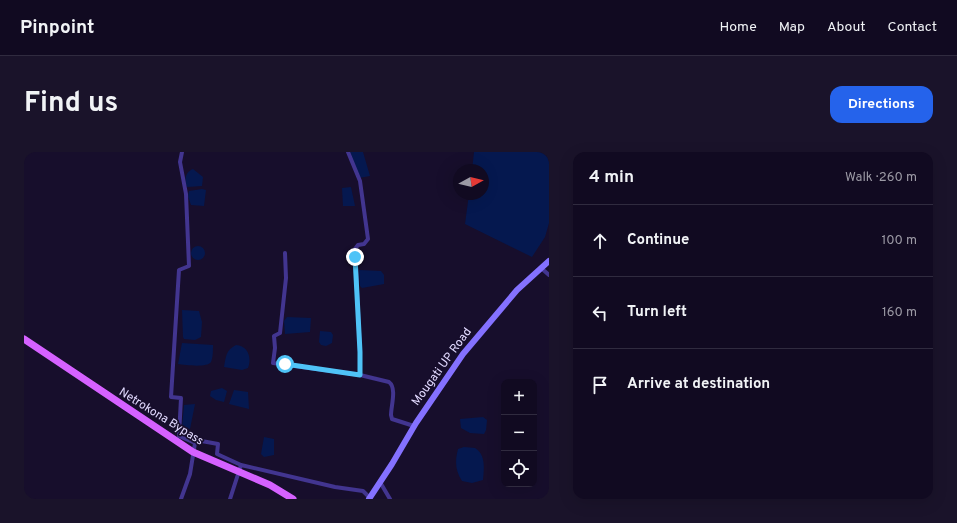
<!DOCTYPE html>
<meta charset="utf-8">
<style>
:root{--surface:#110a21;--page:#1a132a;--text:#f1f3f6;--muted:#9c9aa5;--line:#302b3f;--accent:#2563eb}
body{margin:0;font-family:Overpass,sans-serif;background:var(--page);color:var(--text)}
.controls{position:absolute;right:12px;bottom:12px;display:grid;overflow:hidden;border-radius:8px;box-shadow:0 4px 16px #0002}
.controls button{width:36px;height:36px;display:grid;place-items:center;padding:0;border:0;border-bottom:1px solid var(--line);background:var(--surface);color:var(--text);font:20px sans-serif}
.compass{position:absolute;left:429px;top:12px;width:36px;height:36px;border-radius:50%;background:var(--surface);box-shadow:0 4px 16px #0002;rotate:82deg}
.stop{position:absolute;width:12px;height:12px;margin:-9px;border:3px solid #4fc3f7;border-radius:50%;background:#fff}
.stop.end{background:#4fc3f7;border-color:#fff;box-shadow:0 1px 4px #0008}
.list{margin:0;padding:0;list-style:none}
h2{display:flex;justify-content:space-between;align-items:center;height:52px;margin:0;padding:0 16px;font-size:17px}
h2 small{font-size:13px;font-weight:400;color:var(--muted)}
.list li{display:grid;grid-template-columns:26px 1fr auto;gap:12px;align-items:center;box-sizing:border-box;height:72px;padding:0 16px;border-top:1px solid var(--line)}
.list b{display:block;font-size:15px;white-space:nowrap}
.list em{font-size:13px;font-style:normal;color:var(--muted)}
.icon{flex:none;width:22px;height:22px;fill:none;stroke:currentColor;stroke-width:2;stroke-linecap:round;stroke-linejoin:round}
.map{position:relative;flex:none;width:525px;height:347px;overflow:hidden;border-radius:12px}
header{display:flex;align-items:center;gap:24px;box-sizing:border-box;height:56px;padding:0 20px;background:var(--surface);border-bottom:1px solid var(--line)}
header strong{font-size:19px}
nav{display:flex;gap:22px;margin-inline-start:auto;font-size:14px}
.intro{display:flex;align-items:center;justify-content:space-between;box-sizing:border-box;height:96px;padding:0 24px}
h1{margin:0;font-size:28px}
.button{padding:10px 18px;border-radius:12px;background:var(--accent);color:#fff;font-size:14px;font-weight:700}
main{display:flex;gap:24px;padding:0 24px}
aside{flex:1;background:var(--surface);border-radius:12px;box-shadow:0 4px 16px #0002}
.map>svg:first-child{display:block}
.water{fill:#05184f}
.lines{fill:none;stroke-linecap:round;stroke-linejoin:round}
.street{stroke:#423590;stroke-width:4}
.secondary{stroke:#8471ff;stroke-width:6}
.primary{stroke:#d561ff;stroke-width:7}
.route{stroke:#4fc3f7;stroke-width:5}
.labels{text-anchor:middle;dominant-baseline:central;stroke-width:3.5;stroke-linejoin:round;paint-order:stroke}
.street-label{font-size:12px;fill:#e2daff;stroke:#170e2c}
</style>
<header>
<strong>Pinpoint</strong>
<nav><a>Home</a><a>Map</a><a>About</a><a>Contact</a></nav>
</header>
<div class="intro"><h1>Find us</h1><a class="button">Directions</a></div>
<main>
<div class="map">
<svg width="525" height="347" viewBox="0 0 525 347">
<rect width="100%" height="100%" fill="#170e2c"/>
<path class="water" d="M 326,0 L 339,0 L 346,24 L 335,26 Z
M 450,0 L 525,0 L 525,71 L 521,85 L 508,105 L 441,72 L 445,42 L 459,42 L 459,18 L 448,18 Z
M 169,17 L 179,25 L 178,34 L 163,35 C 160,28 161,20 169,17 Z
M 327,35 L 331,54 L 319,54 L 318,36 Z
M 178,37 L 182,38 L 180,54 L 167,53 L 164,44 L 165,39 Z
M167 101a7 7 0 1 1 14 0a7 7 0 1 1-14 0Z
M 335,118 L 357,119 L 360,123 L 360,132 L 338,136 L 336,134 Z
M 158,158 L 175,159 L 178,170 L 177,185 L 171,188 L 160,187 L 159,185 Z
M 263,165 L 287,166 L 286,180 L 261,182 L 260,169 Z
M 296,179 L 307,180 L 309,183 L 308,191 L 302,194 L 297,193 L 295,190 Z
M 158,191 L 189,193 C 189,198 189,206 187,210 C 183,216 161,213 154,212 Z
M 212,193 C 224,194 228,205 224,216 L 218,218 L 200,215 C 202,204 202,198 212,193 Z
M 198,236 L 203,239 L 200,250 L 192,248 L 186,244 L 187,239 Z
M 210,238 L 224,240 L 225,257 L 205,252 Z
M 171,252 L 166,277 L 158,275 L 160,253 Z
M 459,265 L 463,268 L 462,278 L 460,282 L 446,281 L 437,276 L 436,267 Z
M 240,285 L 250,287 L 250,303 L 240,305 L 237,302 Z
M 440,295 L 451,296 C 462,303 460,316 459,328 L 448,331 L 438,329 C 431,318 431,309 434,297 Z"/>
<g class="lines">
<path class="street" d="M 324,0 L 336,29 L 344,87 L 340,92 L 334,93 L 331,97 L 336,200 L 336,223
M 261,101 L 262,126 L 256,181 L 250,184 L 251,196 L 249,211 L 336,223 L 365,230 C 373,236 367,254 367,263 L 368,267 L 390,274
M 517,116 L 525,123
M 171,291 L 172,288 L 194,292 L 193,302 L 217,313
M 356,330 L 366,347
M 157,347 L 166,322 L 171,291 L 155,284 L 157,246 L 147,245 L 155,118 L 165,114 L 162,42 L 156,10 L 158,0
M 206,347 L 217,313 L 311,335 L 339,339 L 346,346"/>
<path class="secondary" d="M 345,347 L 368,312 L 392,271 L 439,202 L 493,138 L 525,109"/>
<path class="primary" d="M 0,187 L 169,300 L 246,333 L 269,347"/>
</g>
<g class="lines">
<path class="route" d="M 261,212 L 336,223 L 336,200 L 331,105"/>
</g>
<g class="labels">
<g class="street-label">
<text transform="translate(418 215) rotate(-54)">Mougati UP Road</text>
<text transform="translate(137 265) rotate(32)">Netrokona Bypass</text>
</g>
</g>
</svg>
<div class="controls">
<button>+</button>
<button>−</button>
<button><svg class="icon" aria-label="locate" viewBox="0 0 24 24"><circle cx="12" cy="12" r="6"/><path d="M12 2v4M12 18v4M2 12h4M18 12h4"/></svg></button>
</div>
<svg class="compass" viewBox="-18 -18 36 36"><path d="M0-13l5 13h-10z" fill="#e53935"/><path d="M0 13l5-13h-10z" fill="#9c9aa5"/></svg>
<div class="stop" style="left:261px;top:212px"></div>
<div class="stop end" style="left:331px;top:105px"></div>
</div>
<aside>
<h2>4 min<small>Walk · 260 m</small></h2>
<ul class="list">
<li><svg class="icon" aria-label="ahead" viewBox="0 0 24 24"><path d="M12 20V5M6 11l6-6 6 6"/></svg><div><b>Continue</b></div><em>100 m</em></li>
<li><svg class="icon" aria-label="left" viewBox="0 0 24 24"><path d="M17 20v-9H6M10 6l-5 5 5 5"/></svg><div><b>Turn left</b></div><em>160 m</em></li>
<li><svg class="icon" aria-label="arrive" viewBox="0 0 24 24"><path d="M6 21V4h12l-3 4 3 4H6"/></svg><div><b>Arrive at destination</b></div></li>
</ul>
</aside>
</main>
